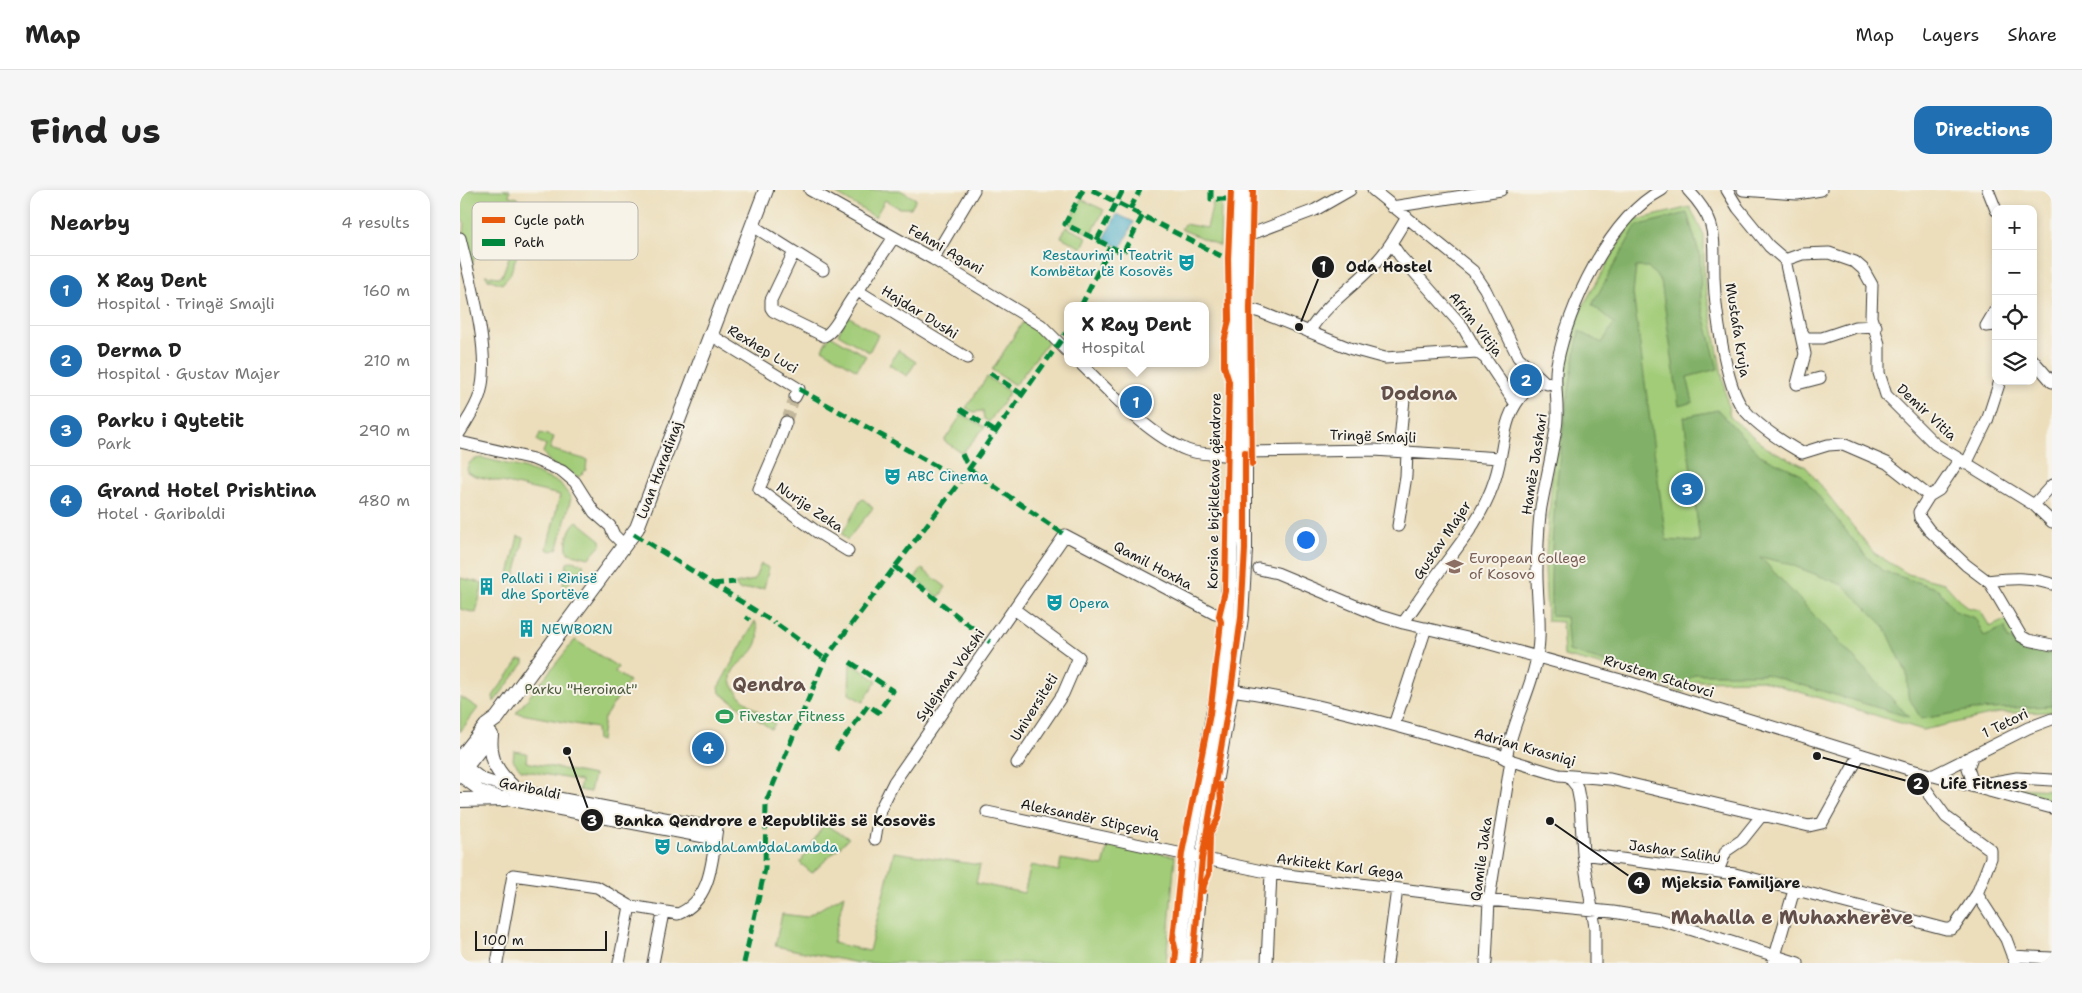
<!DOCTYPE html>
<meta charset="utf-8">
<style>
:root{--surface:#fff;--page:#f6f6f6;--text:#222;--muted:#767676;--line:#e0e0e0;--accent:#1f6fb2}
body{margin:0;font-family:"Shantell Sans",sans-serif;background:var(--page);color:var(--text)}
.controls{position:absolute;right:15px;top:15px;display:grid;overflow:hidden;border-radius:10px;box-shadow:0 2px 8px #0003}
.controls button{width:45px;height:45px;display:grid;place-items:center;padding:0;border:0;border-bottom:1px solid var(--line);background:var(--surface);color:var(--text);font:25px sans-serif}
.scale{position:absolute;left:15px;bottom:12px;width:132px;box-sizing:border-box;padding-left:5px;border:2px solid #1c1c1c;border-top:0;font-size:14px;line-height:18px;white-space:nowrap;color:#1c1c1c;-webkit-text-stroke:4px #f7f3e8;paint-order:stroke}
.you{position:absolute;left:845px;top:349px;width:18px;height:18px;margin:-12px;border:4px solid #fff;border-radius:50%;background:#1a73e8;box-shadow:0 0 0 8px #1a73e833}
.badge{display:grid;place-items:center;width:32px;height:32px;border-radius:50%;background:var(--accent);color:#fff;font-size:16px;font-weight:700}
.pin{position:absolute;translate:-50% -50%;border:2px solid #fff;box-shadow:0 1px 5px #0006}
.popup{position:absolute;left:604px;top:112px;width:145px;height:65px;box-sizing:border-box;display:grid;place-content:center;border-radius:10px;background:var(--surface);filter:drop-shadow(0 1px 4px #0005);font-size:16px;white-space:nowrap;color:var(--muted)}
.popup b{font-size:19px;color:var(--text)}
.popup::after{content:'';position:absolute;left:50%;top:100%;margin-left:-10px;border:10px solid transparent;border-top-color:var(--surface)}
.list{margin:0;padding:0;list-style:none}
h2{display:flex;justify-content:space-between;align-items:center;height:65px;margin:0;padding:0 20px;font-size:21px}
h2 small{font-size:16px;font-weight:400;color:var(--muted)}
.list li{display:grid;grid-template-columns:32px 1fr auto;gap:15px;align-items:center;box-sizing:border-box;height:70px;padding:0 20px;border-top:1px solid var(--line)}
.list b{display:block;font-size:19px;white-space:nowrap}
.list p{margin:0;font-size:16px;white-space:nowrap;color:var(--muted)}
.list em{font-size:16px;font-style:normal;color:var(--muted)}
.icon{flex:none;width:28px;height:28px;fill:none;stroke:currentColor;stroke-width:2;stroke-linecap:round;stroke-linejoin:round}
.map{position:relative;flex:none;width:1592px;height:773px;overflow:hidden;border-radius:15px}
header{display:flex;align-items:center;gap:30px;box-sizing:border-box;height:70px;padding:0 25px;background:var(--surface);border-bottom:1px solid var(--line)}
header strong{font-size:24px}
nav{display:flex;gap:28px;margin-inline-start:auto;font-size:18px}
.intro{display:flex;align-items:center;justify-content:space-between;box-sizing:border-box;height:120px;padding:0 30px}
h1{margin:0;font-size:35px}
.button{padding:12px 22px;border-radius:15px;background:var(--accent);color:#fff;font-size:18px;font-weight:700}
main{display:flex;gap:30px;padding:0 30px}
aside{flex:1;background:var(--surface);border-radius:15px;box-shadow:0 2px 8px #0003}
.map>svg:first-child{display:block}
.green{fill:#a2cc78;stroke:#5f744a}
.forest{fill:#81b068;stroke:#4e6642}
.water{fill:#47aac7;stroke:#326372}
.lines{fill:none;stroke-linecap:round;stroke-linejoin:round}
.minor-tunnel{stroke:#c2b79b;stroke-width:11;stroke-dasharray:11 5.5;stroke-linecap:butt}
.minor-casing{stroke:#3b3934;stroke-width:13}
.major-casing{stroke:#3b3934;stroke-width:16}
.minor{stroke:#fff;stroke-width:11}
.major{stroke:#fff;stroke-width:14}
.quiet{stroke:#00873e;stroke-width:5;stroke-dasharray:10 5;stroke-linecap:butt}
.cycleway-casing{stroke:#f7f3e8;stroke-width:9}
.cycleway{stroke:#e8590c;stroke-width:6}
.labels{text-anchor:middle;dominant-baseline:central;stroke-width:4;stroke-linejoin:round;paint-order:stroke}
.street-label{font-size:14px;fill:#1c1c1c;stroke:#f7f3e8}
.culture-label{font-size:14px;fill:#0d838f;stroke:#f7f3e8;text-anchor:start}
.education-label{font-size:14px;fill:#785e54;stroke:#f7f3e8;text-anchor:start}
.park-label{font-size:14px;fill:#4b5a3c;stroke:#f7f3e8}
.leisure-label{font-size:14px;fill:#27864d;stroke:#f7f3e8;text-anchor:start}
.district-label{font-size:19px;font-weight:bold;fill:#634f4a;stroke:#f7f3e8}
.key{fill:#f7f3e8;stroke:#b5b2ab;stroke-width:1}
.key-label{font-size:14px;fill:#1c1c1c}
.leader{fill:none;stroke:#1c1c1c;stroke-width:2}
.callout-dot{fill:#1c1c1c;stroke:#f7f3e8;stroke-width:2}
.mark-label{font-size:15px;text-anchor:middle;font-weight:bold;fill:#fff}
.callout-label{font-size:15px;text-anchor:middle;font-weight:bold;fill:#1c1c1c;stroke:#f7f3e8;stroke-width:4;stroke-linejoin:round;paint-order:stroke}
</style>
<header>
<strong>Map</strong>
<nav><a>Map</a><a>Layers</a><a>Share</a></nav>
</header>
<div class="intro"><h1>Find us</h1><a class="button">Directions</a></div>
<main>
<aside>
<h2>Nearby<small>4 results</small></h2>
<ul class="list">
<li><span class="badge">1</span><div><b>X Ray Dent</b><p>Hospital · Tringë Smajli</p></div><em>160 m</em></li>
<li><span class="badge">2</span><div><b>Derma D</b><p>Hospital · Gustav Majer</p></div><em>210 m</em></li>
<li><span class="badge">3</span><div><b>Parku i Qytetit</b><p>Park</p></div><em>290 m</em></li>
<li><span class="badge">4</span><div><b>Grand Hotel Prishtina</b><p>Hotel · Garibaldi</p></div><em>480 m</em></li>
</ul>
</aside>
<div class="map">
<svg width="1592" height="773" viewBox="0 0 1592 773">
<rect width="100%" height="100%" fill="#f7f3e8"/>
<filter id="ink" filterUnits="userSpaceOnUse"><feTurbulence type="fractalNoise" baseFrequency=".02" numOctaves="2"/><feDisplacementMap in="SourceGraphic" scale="10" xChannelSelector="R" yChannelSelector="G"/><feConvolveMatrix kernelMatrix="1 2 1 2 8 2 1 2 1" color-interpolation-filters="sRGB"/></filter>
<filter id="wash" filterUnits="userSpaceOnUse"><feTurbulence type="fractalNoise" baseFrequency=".0096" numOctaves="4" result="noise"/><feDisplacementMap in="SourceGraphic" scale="20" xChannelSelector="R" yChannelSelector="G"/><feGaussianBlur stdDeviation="1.12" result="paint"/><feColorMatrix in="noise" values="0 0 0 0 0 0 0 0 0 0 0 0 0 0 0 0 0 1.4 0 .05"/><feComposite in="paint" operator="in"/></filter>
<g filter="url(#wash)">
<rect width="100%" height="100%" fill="#ecdebb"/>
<path class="green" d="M 0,0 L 50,0 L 49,6 L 58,8 L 54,29 L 78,36 L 76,46 L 81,48 L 78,58 L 61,53 L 50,85 L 42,94 L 28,89 L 25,85 L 38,87 L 42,86 L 55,50 L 24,39 L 10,81 L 3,55 L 5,33 L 0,28 Z
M 379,0 L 440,0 L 456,9 L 451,18 L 439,18 L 425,10 L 415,27 L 377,4 Z
M 621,9 L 644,20 L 631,45 L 608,33 Z
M 753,12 L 761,12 L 760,56 L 721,39 L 724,34 L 747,38 Z
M 1230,17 L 1244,46 L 1244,88 L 1270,227 L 1307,258 L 1346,277 L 1414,363 L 1448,384 L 1484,393 L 1506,417 L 1520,420 L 1530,437 L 1547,429 L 1562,454 L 1592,460 L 1592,522 L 1539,523 L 1463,540 L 1301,490 L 1236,491 L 1223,502 L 1140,475 L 1104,466 L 1102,432 L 1087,431 L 1085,377 L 1099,193 L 1116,128 L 1172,31 Z
M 606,37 L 627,47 L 622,58 L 601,47 Z
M 388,126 L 418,145 L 409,162 L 378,144 Z
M 563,132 L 584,144 L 588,152 L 556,194 L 553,194 L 532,180 Z
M 370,145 L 406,166 L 397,180 L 362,159 Z
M 438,160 L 456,172 L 447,186 L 429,175 Z
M 527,187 L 548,201 L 548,205 L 529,232 L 524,229 L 523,221 L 514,222 L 506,218 Z
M 502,224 L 525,237 L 502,263 L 484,251 Z
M 80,243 L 94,247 L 90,259 L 127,270 L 126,280 L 119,287 C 105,283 89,275 83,262 L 86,255 L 77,251 Z
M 23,268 L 63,278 L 100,293 L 111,308 L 98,358 L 93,361 L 88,360 L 87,358 L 100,305 L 15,286 L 7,282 C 7,272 13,268 23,268 Z
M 402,308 L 413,318 L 387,350 L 382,344 Z
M 117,331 L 141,350 L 141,355 L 129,368 L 108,363 C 104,354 109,336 117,331 Z
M 58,346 L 64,348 L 54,391 L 48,389 Z
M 112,371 L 123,374 L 124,377 L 118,384 L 114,381 L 111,383 L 115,387 L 106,396 L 103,395 L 107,373 Z
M 301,374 L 309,378 L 304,398 L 279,400 L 275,394 L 294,390 Z
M 462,379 L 486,397 L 479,407 L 454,389 Z
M 0,388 L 23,393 L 16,423 L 0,419 Z
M 295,431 C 313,471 254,470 276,501 C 286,515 303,523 315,534 L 311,539 L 260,503 L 259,496 Z
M 115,450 L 158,477 L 155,482 L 169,491 L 144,528 L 141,551 L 137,550 L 136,538 L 56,523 Z
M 59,470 L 64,470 L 64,473 L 34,512 L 33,506 Z
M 390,472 L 417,491 L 403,512 L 389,504 Z
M 0,506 L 18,518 L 0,542 Z
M 54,561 L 67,563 L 66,572 L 134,585 L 130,602 L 119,600 L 121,591 L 61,580 L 53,570 Z
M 1559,598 L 1592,600 L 1592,611 L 1559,603 Z
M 364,634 L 389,648 L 352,683 L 340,673 Z
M 649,654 L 715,666 L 706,773 L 398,773 L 315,756 L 322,724 L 346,727 L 384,705 L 373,753 L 409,761 L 434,662 L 520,675 L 516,693 L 564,703 L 571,675 L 599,681 L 601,669 L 643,676 Z"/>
<path class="forest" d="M 1227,23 L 1240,66 L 1241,113 L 1258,179 L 1227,187 L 1233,212 L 1219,216 L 1201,91 L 1188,77 L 1176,77 L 1173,103 L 1206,350 L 1240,352 L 1224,227 L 1258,220 L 1300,265 L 1341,284 L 1406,366 L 1423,381 L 1478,399 L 1495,421 L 1515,428 L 1524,446 L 1545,437 L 1548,449 L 1592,465 L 1592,516 L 1513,520 L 1461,529 L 1448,506 L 1447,484 L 1425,437 L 1383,395 L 1326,373 L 1300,367 L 1449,527 L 1305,484 L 1235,484 L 1222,495 L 1109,461 L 1106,427 L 1091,426 C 1089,330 1102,235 1119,141 L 1142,153 L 1154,133 L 1132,115 L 1176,36 Z"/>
<path class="water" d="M 657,24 L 674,32 L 661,58 L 644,49 Z"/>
</g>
<g filter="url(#ink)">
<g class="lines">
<path class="minor-tunnel" d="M 326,232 L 335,207"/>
<defs>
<path id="minor" d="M 350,0 L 473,69 L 543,112 L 581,135 L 607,161
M 913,0 L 1013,81 L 1025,99 L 1058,167 L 1087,194
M 1228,0 C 1259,33 1253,46 1254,87 C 1255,117 1265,194 1282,217 C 1297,236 1321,251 1342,263 L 1368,255 L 1383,254 L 1427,273 L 1469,306
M 1267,0 L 1278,18 L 1309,56 L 1325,70 L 1340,139 L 1346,148 L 1362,148 L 1395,137 L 1416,136
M 1283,0 L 1337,4 L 1361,0
M 1528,0 L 1536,20
M 932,17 L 1041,0
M 293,36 L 363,80
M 786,46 L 855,20 L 890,0
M 0,48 C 10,90 32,163 20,204 C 16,218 7,230 0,242
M 931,53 L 940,66 L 1003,137 L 1017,162 L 1025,168 L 1055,213
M 334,62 L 311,110 L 311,118 L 313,121 L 364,146 C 377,141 386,112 398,101 L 507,168
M 473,69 L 514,0
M 1325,70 L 1342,64 L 1369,63 L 1395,72 L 1403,79 L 1412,95 L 1411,127 L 1419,154 L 1419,183 L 1426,205 L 1475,254 L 1574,315 L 1592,332
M 398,101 L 434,47
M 785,118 L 800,122 L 892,159 L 925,168 L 1017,162
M 1536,119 L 1526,136 L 1536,135
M 1340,141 L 1345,164 L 1337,194 L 1360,188
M 849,142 C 866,113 897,95 919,69 C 930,57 938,42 947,27
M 251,145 L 339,199 L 335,207
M 1573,170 L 1592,192
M 620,173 C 650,202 688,245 727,260 C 742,266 757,262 772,267
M 326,232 L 315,262 L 299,299 L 357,342 L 388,361
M 0,252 L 73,269 L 102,281 L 115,292 L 134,322 L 150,336 L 154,345 L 165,356
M 939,261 L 944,209
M 785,262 L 914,260 L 1040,268
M 1506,274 L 1527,231 L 1540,191
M 1469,306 L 1459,322 L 1460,328 L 1469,340 L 1506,375 L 1530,393 L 1561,446 L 1568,450 L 1592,455
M 1469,306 L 1479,300 L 1499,270
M 1574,315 L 1592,295
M 938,336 L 946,286 L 947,262
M 799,379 L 817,383 L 920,426 L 943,433 L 1016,450 L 1168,492 L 1448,579 L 1592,618
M 1527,391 C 1551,388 1569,387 1592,394
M 554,419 L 619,467 L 603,504 L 557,573
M 943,433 C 957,414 970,393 985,374 C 1005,348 1025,321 1035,289 C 1046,256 1040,228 1066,201 C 1073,195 1076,192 1086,192
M 771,500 C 861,512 949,540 1037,564 L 1046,569 L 1099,585 L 1150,589 L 1349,636 L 1362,633 L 1400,564
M 934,535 L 966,438
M 1512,567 L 1508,578 L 1514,596
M 1046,569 C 1052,532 1073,498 1078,460 C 1082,433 1076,405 1077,377 C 1078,357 1078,336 1081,317 C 1086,290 1092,265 1096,238 C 1100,217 1093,196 1097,174 C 1108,117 1149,28 1202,0
M 6,577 L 22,589 L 56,600 L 257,638 C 252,669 252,710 218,724 L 170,716 L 137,697 L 53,685 L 37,773
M 1460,582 L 1465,598 L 1486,627 L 1531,660 L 1531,668 L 1517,704 L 1546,749 L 1555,773
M 0,586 L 19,600 L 45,609 L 255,649
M 1472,586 L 1568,538 L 1592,529
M 1109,587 L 1117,597 L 1120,613 L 1123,664 L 1135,737 L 1135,773
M 1517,595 L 1557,588 L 1592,590
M 527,622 L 811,683 L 1029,710 L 1153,722 L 1201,730 L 1338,773
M 415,649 L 420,620 L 434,592 L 605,345 L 755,424 L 767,427
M 1123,664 L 1275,684 L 1486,739 L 1491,739 L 1495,736 L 1517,704
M 1258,681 L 1266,661 L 1282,650 L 1302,625
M 1552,766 L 1592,768
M 159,773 L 170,716
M 193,773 L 203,723
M 807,773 L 811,683
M 927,773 L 937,699
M 1026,773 L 1029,710 L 1051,570
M 1313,773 L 1334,700"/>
<path id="major" d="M 31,545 C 28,570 38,584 56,600
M 0,569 L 26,536 L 37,528 L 177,338 L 306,0
M 0,584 L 29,547
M 0,610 L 45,609
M 719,773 L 728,665 L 758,497 L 767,427 L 771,353 L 776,0
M 733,773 L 742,669 L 771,500 L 781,428 L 785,359 L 785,118 L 788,0"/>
</defs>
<use href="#minor" class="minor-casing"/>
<use href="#major" class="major-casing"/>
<use href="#minor" class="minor"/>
<use href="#major" class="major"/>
<path class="quiet" d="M 623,0 L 605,34 L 663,63 L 683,25
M 632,0 L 765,68
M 751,0 L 751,9 L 766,9
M 670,19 L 680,0
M 637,50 L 663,0
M 621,116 L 650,57
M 530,183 L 563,205
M 339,199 L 501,290
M 500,219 L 536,242
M 502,264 L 509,279 L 605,345
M 174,344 L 315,433
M 434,376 L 530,452
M 253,394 L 275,392
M 287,430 L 289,427
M 318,435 L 365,469
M 376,560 L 408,515 L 418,522 L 433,501 L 387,470
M 284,773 L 305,679 L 306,612 L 365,469 L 501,290 L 607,142"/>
<defs>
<path id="cycleway" d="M 792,274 L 790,119 L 793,0
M 743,701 L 744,695 L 749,684 L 750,643 L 758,629 L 761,613 L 760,595
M 715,773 L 716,762 L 713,749 L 722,663 L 750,524 L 761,432 L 759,426 L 765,401 L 769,192 L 764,176 L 764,152 L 769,130 L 768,68 L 771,0
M 733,773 L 742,669 L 771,500 L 781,428 L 785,359 L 785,262"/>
</defs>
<use href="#cycleway" class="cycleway-casing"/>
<use href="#cycleway" class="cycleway"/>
</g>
</g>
<defs>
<symbol id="theatre-bare" viewBox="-9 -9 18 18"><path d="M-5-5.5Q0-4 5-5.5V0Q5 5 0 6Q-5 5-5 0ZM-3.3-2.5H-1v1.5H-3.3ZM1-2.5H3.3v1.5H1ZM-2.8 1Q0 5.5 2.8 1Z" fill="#0f9aa8" stroke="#f7f3e8" stroke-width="2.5" paint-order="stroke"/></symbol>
<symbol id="university-bare" viewBox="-9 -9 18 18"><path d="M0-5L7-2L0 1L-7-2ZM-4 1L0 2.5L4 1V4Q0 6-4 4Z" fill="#8d6e63" stroke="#f7f3e8" stroke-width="2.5" paint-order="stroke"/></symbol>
<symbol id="building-bare" viewBox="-9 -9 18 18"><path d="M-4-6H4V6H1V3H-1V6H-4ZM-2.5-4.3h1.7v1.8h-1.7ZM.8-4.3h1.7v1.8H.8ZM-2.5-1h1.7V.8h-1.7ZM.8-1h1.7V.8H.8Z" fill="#0f9aa8" stroke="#f7f3e8" stroke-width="2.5" paint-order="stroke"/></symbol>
<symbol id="stadium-bare" viewBox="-9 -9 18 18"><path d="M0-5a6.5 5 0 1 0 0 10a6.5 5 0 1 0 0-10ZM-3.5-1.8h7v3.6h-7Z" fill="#2e9e5b" stroke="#f7f3e8" stroke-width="2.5" paint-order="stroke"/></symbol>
</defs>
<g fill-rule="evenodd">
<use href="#theatre-bare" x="714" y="60" width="25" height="25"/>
<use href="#theatre-bare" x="420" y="274" width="25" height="25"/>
<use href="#university-bare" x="982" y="364" width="25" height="25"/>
<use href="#building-bare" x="14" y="384" width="25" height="25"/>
<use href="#theatre-bare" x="582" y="400" width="25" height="25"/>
<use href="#building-bare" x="54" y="426" width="25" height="25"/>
<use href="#stadium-bare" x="252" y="514" width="25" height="25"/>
<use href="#theatre-bare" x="190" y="644" width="25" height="25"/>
</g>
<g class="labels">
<g class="street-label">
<text transform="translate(486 59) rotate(30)">Fehmi Agani</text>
<text transform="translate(460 122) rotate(32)">Hajdar Dushi</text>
<text transform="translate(1016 134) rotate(52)">Afrim Vitija</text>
<text transform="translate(1278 140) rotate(81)">Mustafa Kruja</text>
<text transform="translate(303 159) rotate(31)">Rexhep Luci</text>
<text transform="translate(1467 222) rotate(43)">Demir Vitia</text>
<text transform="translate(913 246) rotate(2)">Tringë Smajli</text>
<text transform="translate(1074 274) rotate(-81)">Hamëz Jashari</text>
<text transform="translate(199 280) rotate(-69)">Luan Haradinaj</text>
<text transform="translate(754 301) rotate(-89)">Korsia e biçikletave qëndrore</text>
<text transform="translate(350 317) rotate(34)">Nurije Zeka</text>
<text transform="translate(982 350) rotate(-56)">Gustav Majer</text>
<text transform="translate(693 375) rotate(28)">Qamil Hoxha</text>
<text transform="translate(490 485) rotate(-55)">Sylejman Vokshi</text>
<text transform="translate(1199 486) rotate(17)">Rrustem Statovci</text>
<text transform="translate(574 517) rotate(-58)">Universiteti</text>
<text transform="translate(1545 533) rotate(-26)">1 Tetori</text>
<text transform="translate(1065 557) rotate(16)">Adrian Krasniqi</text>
<text transform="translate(70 598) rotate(12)">Garibaldi</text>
<text transform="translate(630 628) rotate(12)">Aleksandër Stipçeviq</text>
<text transform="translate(1215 661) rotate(8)">Jashar Salihu</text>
<text transform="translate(1021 669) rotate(-82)">Qamile Jaka</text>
<text transform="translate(880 676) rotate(7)">Arkitekt Karl Gega</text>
</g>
<g class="culture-label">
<text x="713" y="65" text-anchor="end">Restaurimi i Teatrit<tspan x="713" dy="16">Kombëtar të Kosovës</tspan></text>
<text x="447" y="286">ABC Cinema</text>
<text x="41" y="388">Pallati i Rinisë<tspan x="41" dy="16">dhe Sportëve</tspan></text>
<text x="609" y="413">Opera</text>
<text x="81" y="439">NEWBORN</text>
<text x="216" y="657">LambdaLambdaLambda</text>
</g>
<g class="education-label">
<text x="1009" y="368">European College<tspan x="1009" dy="16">of Kosovo</tspan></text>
</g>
<g class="park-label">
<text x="121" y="499">Parku "Heroinat"</text>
</g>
<g class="leisure-label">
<text x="279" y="526">Fivestar Fitness</text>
</g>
<g class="district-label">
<text x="959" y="203">Dodona</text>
<text x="309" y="494">Qendra</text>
<text x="1332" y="727">Mahalla e Muhaxherëve</text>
</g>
</g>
<rect x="12" y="12" width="166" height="58" rx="8" class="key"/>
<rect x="22" y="27" width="23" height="6" fill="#e8590c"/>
<rect x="22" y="49" width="23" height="7" fill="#00873e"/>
<g class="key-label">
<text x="54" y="35">Cycle path</text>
<text x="54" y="57">Path</text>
</g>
<path class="leader" d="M839 137L863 77M1357 566L1458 594M107 561L132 630M1090 631L1179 693"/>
<g class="callout-dot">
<circle cx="839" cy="137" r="5"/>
<circle cx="1357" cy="566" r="5"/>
<circle cx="107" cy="561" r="5"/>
<circle cx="1090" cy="631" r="5"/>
<circle cx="863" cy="77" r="12"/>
<circle cx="1458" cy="594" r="12"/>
<circle cx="132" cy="630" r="12"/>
<circle cx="1179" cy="693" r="12"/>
</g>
<g class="mark-label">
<text x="863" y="82">1</text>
<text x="1458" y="599">2</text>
<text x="132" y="636">3</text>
<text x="1179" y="698">4</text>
</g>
<g class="callout-label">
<text x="929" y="82">Oda Hostel</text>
<text x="1524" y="599">Life Fitness</text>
<text x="315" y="636">Banka Qendrore e Republikës së Kosovës</text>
<text x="1271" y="698">Mjeksia Familjare</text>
</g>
</svg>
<div class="controls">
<button>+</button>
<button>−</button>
<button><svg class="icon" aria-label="locate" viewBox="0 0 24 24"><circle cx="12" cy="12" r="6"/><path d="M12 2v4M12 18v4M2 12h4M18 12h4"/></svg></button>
<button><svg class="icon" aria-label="layers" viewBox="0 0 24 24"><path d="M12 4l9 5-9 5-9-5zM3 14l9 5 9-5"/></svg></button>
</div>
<div class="scale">100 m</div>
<div class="you"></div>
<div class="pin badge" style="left:676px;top:212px">1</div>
<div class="popup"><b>X Ray Dent</b>Hospital</div>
<div class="pin badge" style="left:1066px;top:190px">2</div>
<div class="pin badge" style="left:1227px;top:299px">3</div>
<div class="pin badge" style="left:248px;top:558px">4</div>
</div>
</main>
